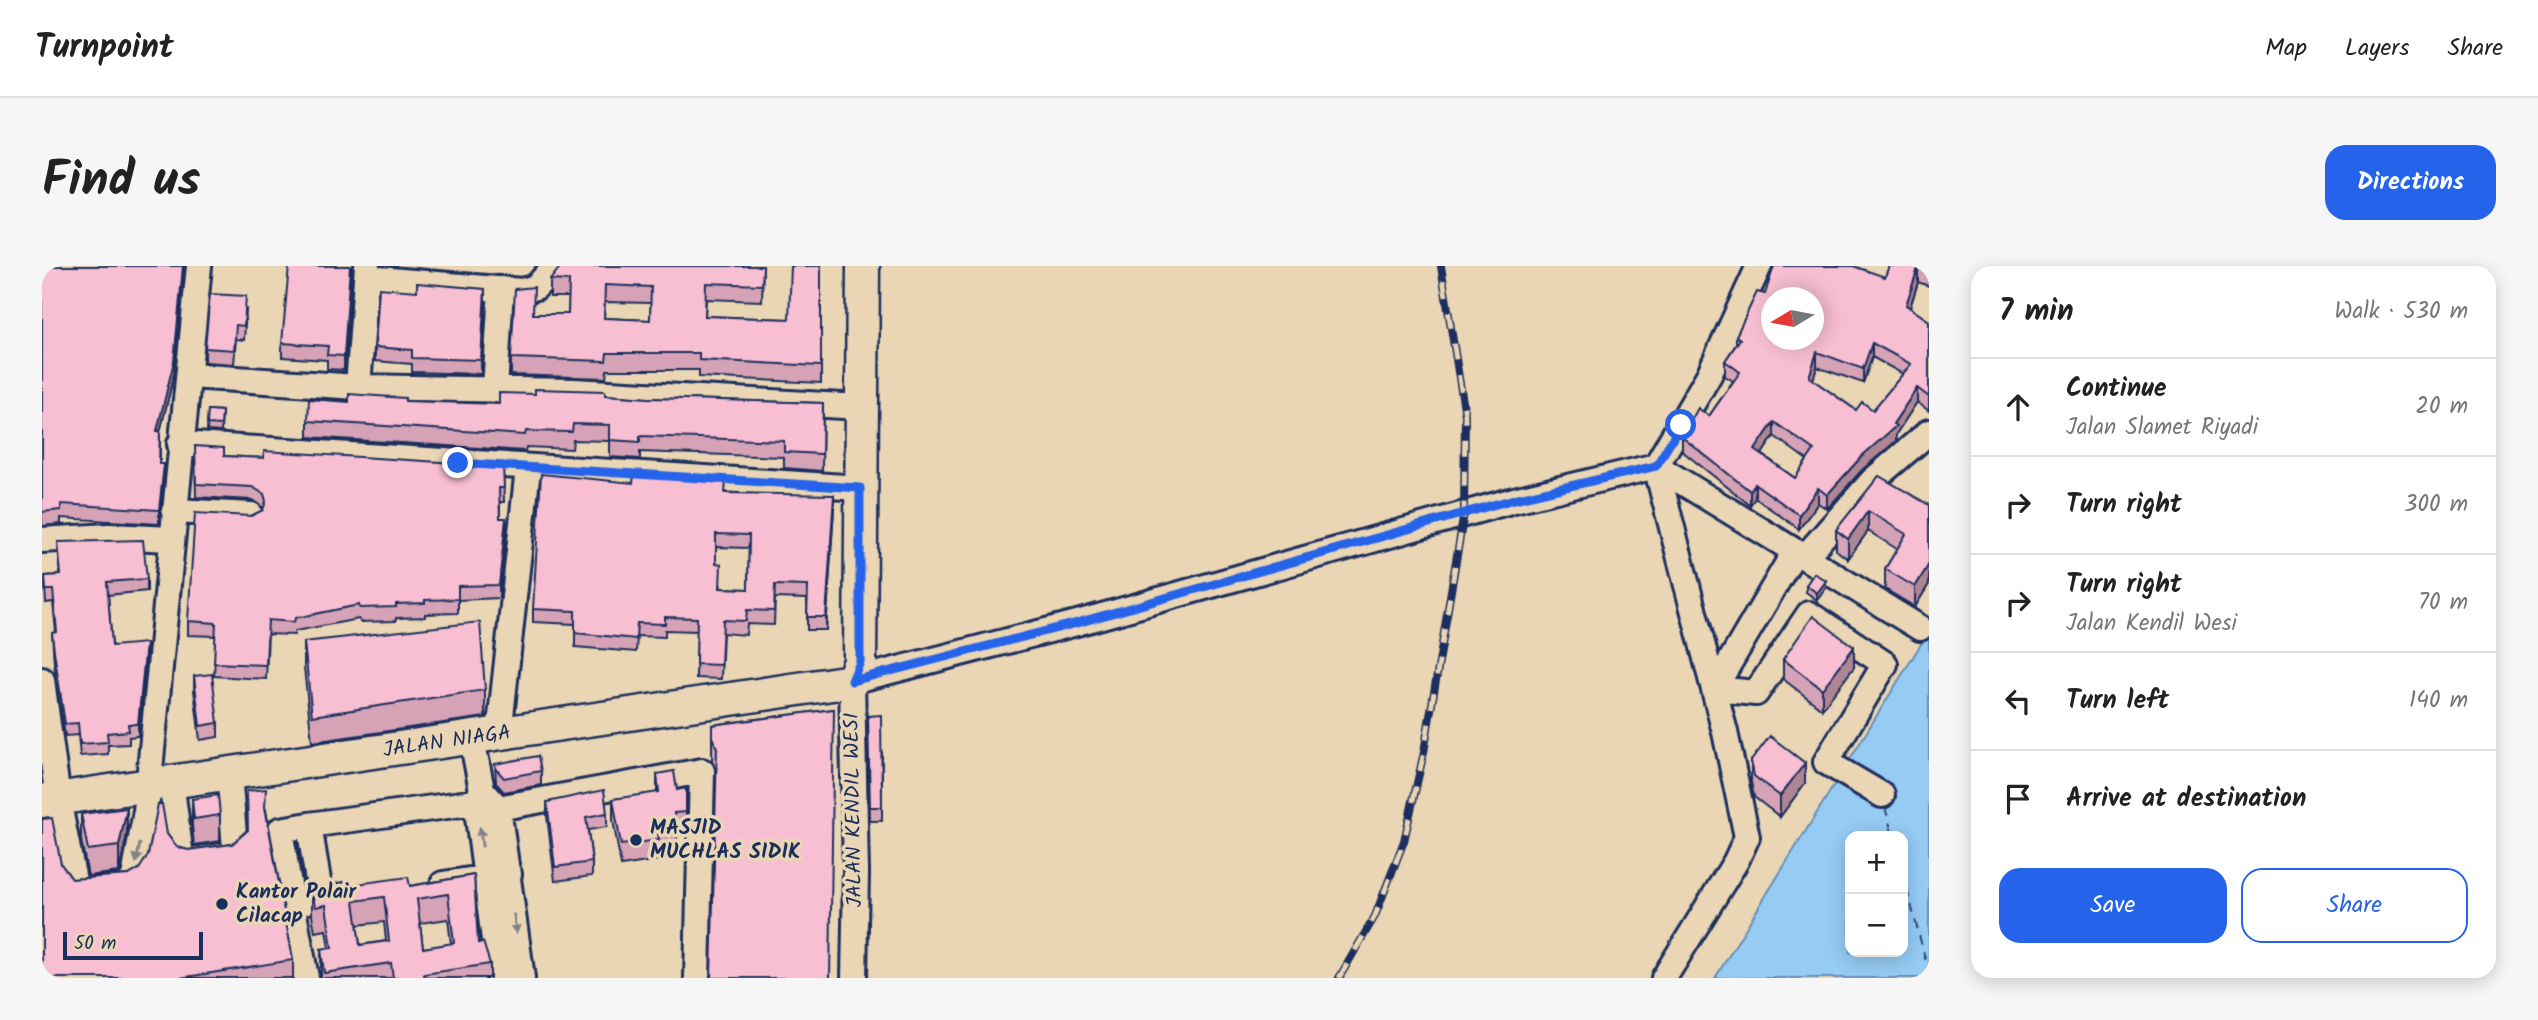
<!DOCTYPE html>
<meta charset="utf-8">
<style>
:root{--surface:#fff;--page:#f6f6f6;--text:#222;--muted:#767676;--line:#e0e0e0;--accent:#2563eb}
body{margin:0;font-family:Kalam,sans-serif;background:var(--page);color:var(--text)}
.controls{position:absolute;right:21px;bottom:21px;display:grid;overflow:hidden;border-radius:14px;box-shadow:0 4px 18px #0003}
.controls button{width:63px;height:63px;display:grid;place-items:center;padding:0;border:0;border-bottom:2px solid var(--line);background:var(--surface);color:var(--text);font:35px sans-serif}
.compass{position:absolute;left:1719px;top:21px;width:63px;height:63px;border-radius:50%;background:var(--surface);box-shadow:0 4px 18px #0003;rotate:260deg}
.scale{position:absolute;left:21px;bottom:18px;width:140px;box-sizing:border-box;padding-left:7px;border:4px solid #1b2f5e;border-top:0;font-size:19px;line-height:24px;white-space:nowrap;color:#1b2f5e;-webkit-text-stroke:5px #ead6b4;paint-order:stroke}
.stop{position:absolute;width:21px;height:21px;margin:-16px;border:5px solid #2563eb;border-radius:50%;background:#fff}
.stop.end{background:#2563eb;border-color:#fff;box-shadow:0 2px 7px #0008}
.list{margin:0;padding:0;list-style:none}
h2{display:flex;justify-content:space-between;align-items:center;height:91px;margin:0;padding:0 28px;font-size:30px}
h2 small{font-size:23px;font-weight:400;color:var(--muted)}
.list li{display:grid;grid-template-columns:46px 1fr auto;gap:21px;align-items:center;box-sizing:border-box;height:98px;padding:0 28px;border-top:2px solid var(--line)}
.list b{display:block;font-size:26px;white-space:nowrap}
.list p{margin:0;font-size:23px;white-space:nowrap;color:var(--muted)}
.list em{font-size:23px;font-style:normal;color:var(--muted)}
.actions{display:flex;gap:14px;padding:21px 28px}
.actions a{flex:1;padding:16px 0;border:2px solid var(--accent);border-radius:21px;text-align:center;font-size:24px;color:var(--accent)}
.actions .main{background:var(--accent);color:#fff}
.icon{flex:none;width:38px;height:38px;fill:none;stroke:currentColor;stroke-width:2;stroke-linecap:round;stroke-linejoin:round}
.map{position:relative;flex:none;width:1887px;height:712px;overflow:hidden;border-radius:21px}
header{display:flex;align-items:center;gap:42px;box-sizing:border-box;height:98px;padding:0 35px;background:var(--surface);border-bottom:2px solid var(--line)}
header strong{font-size:33px}
nav{display:flex;gap:38px;margin-inline-start:auto;font-size:24px}
.intro{display:flex;align-items:center;justify-content:space-between;box-sizing:border-box;height:168px;padding:0 42px}
h1{margin:0;font-size:49px}
.button{padding:18px 32px;border-radius:21px;background:var(--accent);color:#fff;font-size:24px;font-weight:700}
main{display:flex;gap:42px;padding:0 42px}
aside{flex:1;background:var(--surface);border-radius:21px;box-shadow:0 4px 18px #0003}
.map>svg:first-child{display:block}
.water{fill:#96cbf4;stroke:#658db8;stroke-width:2;fill-rule:evenodd}
.lines{fill:none;stroke-linecap:round;stroke-linejoin:round}
.ferry{stroke:#2d4674;stroke-width:2;stroke-dasharray:9 7;stroke-linecap:butt}
.minor-casing{stroke:#1b2f5e;stroke-width:30}
.major-casing{stroke:#1b2f5e;stroke-width:37}
.minor{stroke:#ead6b4;stroke-width:24}
.major{stroke:#ead6b4;stroke-width:32}
.rail-casing{stroke:#1b2f5e;stroke-width:8}
.rail{stroke:#ead6b4;stroke-width:5;stroke-dasharray:16;stroke-linecap:butt}
.wall{fill:#d5a3b5;stroke:#1b2f5e;stroke-width:2;fill-rule:evenodd}
.shaded-wall{fill:#ae8593;stroke:#1b2f5e;stroke-width:2}
.building{fill:#f8bed2;stroke:#1b2f5e;stroke-width:2;fill-rule:evenodd}
.oneway{fill:#828289}
.route{stroke:#2563eb;stroke-width:9}
.poi-dot{fill:#1b2f5e;stroke:#ead6b4;stroke-width:2.5}
.labels{text-anchor:middle;dominant-baseline:central;stroke-width:7;stroke-linejoin:round;paint-order:stroke}
.street-label{font-size:21px;fill:#1b2f5e;stroke:#ead6b4}
.poi-label{font-size:21px;font-weight:bold;fill:#1b2f5e;stroke:#ead6b4;text-anchor:start}
</style>
<header>
<strong>Turnpoint</strong>
<nav><a>Map</a><a>Layers</a><a>Share</a></nav>
</header>
<div class="intro"><h1>Find us</h1><a class="button">Directions</a></div>
<main>
<div class="map">
<svg width="1887" height="712" viewBox="0 0 1887 712">
<rect width="100%" height="100%" fill="#ead6b4"/>
<filter id="ink" filterUnits="userSpaceOnUse"><feTurbulence type="fractalNoise" baseFrequency=".0143" numOctaves="2"/><feDisplacementMap in="SourceGraphic" scale="14" xChannelSelector="R" yChannelSelector="G"/><feConvolveMatrix kernelMatrix="1 2 1 2 8 2 1 2 1" color-interpolation-filters="sRGB"/></filter>
<g filter="url(#ink)">
<path class="water" d="M 1887,365 L 1887,712 L 1673,712 ZM 1808,570 L 1861,570 L 1861,686 L 1808,686 Z"/>
<g class="lines">
<path class="ferry" d="M 1843,541 L 1851,570
M 1861,608 L 1887,707"/>
<defs>
<path id="minor" d="M 324,12 L 480,25 L 494,21 L 513,0
M 148,110 L 316,121 L 532,125 L 819,141
M 316,121 L 325,0
M 453,124 L 459,23
M 138,178 L 818,222
M 1614,200 L 1683,466 L 1705,571 L 1694,595 L 1622,712
M 1614,200 L 1667,109 L 1717,0
M 132,245 L 209,249
M 0,274 L 67,270 L 129,273
M 1753,285 L 1672,423 L 1714,427 L 1767,348 L 1843,398 L 1784,496 L 1840,529
M 1763,291 L 1831,214 L 1887,166
M 0,414 L 16,533 L 33,620 L 37,626 L 85,620 L 92,611 L 104,545 L 157,0
M 457,469 L 486,202
M 430,473 L 440,524 L 456,542 L 480,712
M 129,515 L 139,591 L 144,595 L 188,589 L 193,582 L 187,507
M 440,524 L 434,536 L 457,712
M 456,542 L 660,505 L 655,712
M 401,618 L 467,608
M 279,633 L 267,559 L 434,536
M 250,637 L 238,564 L 267,559
M 264,712 L 250,637 L 302,630
M 812,712 L 814,607 L 810,415 L 1035,357 L 1472,234 L 1614,200 L 1878,362"/>
<path id="major" d="M 0,535 L 810,415 L 818,396 L 821,0"/>
</defs>
<use href="#minor" class="minor-casing"/>
<use href="#major" class="major-casing"/>
<use href="#minor" class="minor"/>
<use href="#major" class="major"/>
<defs>
<path id="rail" d="M 1297,712 L 1333,650 L 1362,575 L 1382,486 L 1422,247 L 1423,149 L 1399,0"/>
</defs>
<use href="#rail" class="rail-casing"/>
<use href="#rail" class="rail"/>
</g>
<path class="wall" d="M 0,0 L 132,108 L 118,166 L 118,198 L 122,211 L 117,258 L 19,252 L 19,258 L 0,260 Z
M 721,0 L 720,35 L 664,33 L 663,50 L 747,53 L 779,0 L 779,117 L 657,111 L 657,104 L 565,104 L 564,112 L 469,109 L 469,92 L 491,48 L 526,48 L 527,31 L 508,31 L 508,14 ZM 563,36 L 609,37 L 608,54 L 562,52 Z
M 1847,0 L 1887,0 L 1887,20 L 1876,16 L 1868,42 L 1887,55 L 1887,145 L 1875,136 L 1854,168 L 1854,175 L 1820,204 L 1785,243 L 1776,237 L 1757,263 L 1713,232 L 1708,239 L 1640,185 L 1640,171 L 1667,150 L 1691,115 L 1683,110 L 1683,95 L 1694,78 L 1694,70 L 1723,28 L 1843,11 ZM 1830,91 L 1861,108 L 1831,144 L 1814,144 L 1771,114 L 1775,101 L 1821,117 ZM 1732,170 L 1765,194 L 1753,212 L 1720,188 Z
M 309,7 L 302,104 L 285,103 L 285,94 L 240,91 L 240,77 Z
M 375,25 L 443,37 L 439,108 L 370,106 L 370,98 L 333,95 L 333,81 Z
M 204,44 L 202,74 L 194,73 L 192,98 L 163,96 L 163,82 Z
M 493,128 L 563,129 L 606,132 L 781,137 L 780,205 L 742,202 L 742,191 L 598,186 L 598,193 L 568,191 L 568,175 L 531,174 L 530,183 L 484,181 L 483,185 L 266,171 L 266,155 L 307,136 L 363,135 L 457,138 Z
M 166,144 L 180,145 L 179,166 L 165,165 Z
M 182,190 L 414,201 L 461,200 L 462,236 L 458,236 L 458,252 L 464,266 L 457,332 L 416,334 L 416,347 L 383,348 L 383,351 L 354,352 L 354,355 L 318,356 L 317,353 L 253,365 L 252,369 L 226,368 L 224,413 L 172,410 L 174,370 L 146,369 L 146,355 L 209,250 L 221,244 L 222,242 L 210,234 L 154,231 L 153,194 Z
M 1837,210 L 1887,239 L 1887,318 L 1873,341 L 1843,323 L 1843,303 L 1855,283 L 1826,265 L 1806,293 L 1794,284 L 1794,264 Z
M 684,227 L 792,242 L 784,364 L 765,364 L 765,333 L 733,332 L 732,359 L 705,358 L 704,369 L 681,367 L 679,413 L 654,412 L 655,365 L 623,364 L 623,371 L 595,370 L 594,386 L 533,381 L 533,358 L 491,356 L 491,343 ZM 674,281 L 707,282 L 706,323 L 679,322 L 674,297 Z
M 16,276 L 105,313 L 105,325 L 66,329 L 70,380 L 104,390 L 96,470 L 87,471 L 87,478 L 66,479 L 66,488 L 38,490 L 36,469 L 23,470 L 12,398 L 10,367 L 14,366 L 11,336 L 4,337 L 3,322 L 3,310 L 18,309 Z
M 1764,319 L 1784,322 L 1775,334 L 1764,326 Z
M 262,376 L 443,424 L 443,451 L 270,476 L 262,402 Z
M 1741,393 L 1812,401 L 1780,443 L 1741,413 Z
M 152,410 L 176,457 L 176,471 L 158,474 L 152,424 Z
M 792,443 L 674,504 L 670,495 L 670,459 Z
M 826,450 L 840,487 L 840,555 L 828,555 Z
M 1709,495 L 1763,517 L 1738,551 L 1712,531 L 1709,516 Z
M 453,498 L 499,505 L 499,519 L 462,526 L 454,517 Z
M 615,508 L 635,524 L 644,522 L 644,566 L 635,567 L 635,585 L 617,587 L 617,594 L 579,600 L 571,554 L 571,533 L 615,527 Z
M 150,533 L 178,549 L 178,575 L 152,579 L 150,559 Z
M 505,536 L 565,547 L 565,561 L 546,564 L 550,596 L 550,610 L 513,615 L 505,550 Z
M 224,544 L 251,694 L 251,712 L 0,712 L 19,598 L 30,613 L 87,609 L 97,603 L 125,568 L 135,581 L 146,584 L 190,578 L 205,564 Z
M 39,548 L 85,568 L 77,606 L 46,610 L 39,574 Z
M 432,609 L 436,677 L 448,698 L 448,712 L 279,712 L 279,683 L 287,682 L 284,664 L 273,666 L 270,649 L 270,624 L 368,620 ZM 406,653 L 409,678 L 381,682 L 378,657 ZM 342,656 L 344,675 L 318,679 L 315,659 Z"/>
<path class="shaded-wall" d="M 141,0 L 142,0 L 132,108 L 118,166 L 115,165 Z
M 309,0 L 309,7 L 302,104 L 302,90 Z
M 1876,2 L 1876,16 L 1864,53 L 1864,39 Z
M 443,23 L 443,37 L 439,108 L 439,94 Z
M 1830,77 L 1830,91 L 1821,117 L 1821,103 Z
M 1775,86 L 1775,101 L 1767,125 L 1767,111 Z
M 1875,122 L 1875,136 L 1854,168 L 1854,175 L 1820,204 L 1785,243 L 1785,229 L 1820,190 L 1851,158 Z
M 1732,156 L 1732,170 L 1713,198 L 1713,184 Z
M 122,198 L 122,211 L 117,258 L 117,244 Z
M 1713,218 L 1713,232 L 1708,239 L 1708,225 Z
M 1776,222 L 1776,237 L 1757,263 L 1757,249 Z
M 792,229 L 792,242 L 784,364 L 784,351 Z
M 1826,245 L 1826,265 L 1806,293 L 1806,273 Z
M 464,252 L 464,266 L 457,332 L 457,319 Z
M 1887,298 L 1887,318 L 1873,341 L 1873,321 Z
M 1784,315 L 1784,322 L 1775,334 L 1775,327 Z
M 104,377 L 104,390 L 96,470 L 96,458 Z
M 1812,381 L 1812,401 L 1780,443 L 1780,423 Z
M 1763,497 L 1763,517 L 1738,551 L 1738,530 Z
M 85,542 L 85,568 L 77,606 L 77,580 Z"/>
<path class="building" d="M 0,0 L 141,0 L 132,95 L 115,165 L 118,165 L 117,198 L 122,198 L 117,244 L 19,238 L 19,244 L 0,246 Z
M 247,0 L 308,0 L 302,90 L 285,89 L 286,80 L 240,77 Z
M 519,0 L 721,0 L 720,19 L 664,17 L 663,50 L 747,53 L 749,0 L 779,0 L 779,100 L 657,94 L 657,87 L 565,87 L 564,95 L 469,92 L 473,23 L 492,21 L 491,48 L 526,48 L 527,15 L 508,14 ZM 563,19 L 609,21 L 608,54 L 562,52 Z
M 1732,0 L 1811,0 L 1843,11 L 1847,0 L 1887,0 L 1887,5 L 1876,2 L 1864,39 L 1887,55 L 1887,131 L 1875,122 L 1851,158 L 1854,160 L 1820,190 L 1785,229 L 1776,222 L 1757,249 L 1713,218 L 1708,225 L 1640,171 L 1656,142 L 1667,150 L 1698,106 L 1683,95 L 1698,73 L 1694,70 L 1715,26 L 1723,28 ZM 1730,32 L 1772,32 L 1772,74 L 1730,74 ZM 1830,77 L 1869,98 L 1831,144 L 1820,136 L 1814,144 L 1767,111 L 1775,86 L 1821,103 ZM 1732,156 L 1772,184 L 1753,212 L 1713,184 Z
M 375,17 L 443,23 L 439,94 L 370,92 L 370,84 L 333,81 L 337,22 L 375,25 Z
M 168,28 L 204,30 L 202,60 L 194,59 L 192,84 L 163,82 Z
M 493,123 L 563,125 L 563,129 L 606,132 L 781,137 L 780,188 L 742,186 L 742,175 L 598,170 L 598,176 L 568,174 L 568,159 L 531,158 L 530,166 L 484,165 L 483,169 L 266,155 L 267,133 L 307,136 L 307,128 L 363,132 L 363,135 L 457,138 L 457,127 L 493,128 Z
M 166,144 L 180,145 L 179,159 L 165,158 Z
M 153,180 L 182,182 L 182,190 L 222,192 L 222,185 L 414,197 L 414,201 L 461,200 L 462,222 L 457,222 L 458,252 L 464,252 L 457,319 L 416,320 L 416,333 L 383,334 L 383,337 L 354,338 L 354,341 L 318,342 L 317,339 L 253,352 L 252,356 L 226,354 L 224,399 L 172,397 L 174,357 L 146,355 L 153,247 L 209,250 L 221,244 L 224,235 L 222,228 L 210,221 L 154,218 Z
M 499,208 L 591,217 L 592,209 L 684,215 L 683,227 L 792,229 L 784,351 L 765,351 L 766,320 L 733,319 L 732,345 L 705,344 L 704,355 L 681,354 L 679,399 L 654,398 L 655,352 L 623,351 L 623,358 L 595,357 L 594,373 L 533,367 L 533,345 L 491,343 ZM 674,268 L 707,269 L 706,323 L 678,322 L 679,298 L 674,297 Z
M 1837,210 L 1887,239 L 1887,298 L 1873,321 L 1843,303 L 1864,268 L 1826,245 L 1806,273 L 1794,264 Z
M 101,274 L 105,313 L 65,316 L 70,380 L 104,377 L 96,458 L 86,458 L 87,465 L 65,467 L 66,476 L 38,478 L 36,457 L 23,458 L 12,385 L 10,367 L 15,366 L 11,324 L 4,324 L 3,310 L 19,309 L 16,276 Z
M 1772,307 L 1784,315 L 1775,327 L 1764,319 Z
M 1771,350 L 1812,381 L 1780,423 L 1741,393 Z
M 438,356 L 443,424 L 270,450 L 262,376 Z
M 170,408 L 176,457 L 158,460 L 152,410 Z
M 792,443 L 788,712 L 669,712 L 675,482 L 670,471 L 670,459 Z
M 839,449 L 840,541 L 828,541 L 826,450 Z
M 1728,470 L 1763,497 L 1738,530 L 1712,510 L 1709,495 Z
M 496,490 L 499,505 L 462,512 L 454,503 L 453,498 Z
M 632,505 L 635,524 L 644,522 L 644,546 L 632,547 L 635,564 L 616,567 L 617,574 L 579,579 L 571,533 L 617,526 L 615,508 Z
M 224,523 L 223,541 L 251,694 L 138,712 L 0,712 L 0,553 L 10,552 L 19,598 L 30,613 L 87,609 L 97,603 L 106,589 L 116,538 L 120,538 L 125,568 L 135,581 L 146,584 L 190,578 L 206,564 L 205,525 Z
M 562,524 L 565,547 L 544,551 L 550,596 L 513,601 L 505,536 Z
M 176,529 L 178,549 L 152,553 L 150,533 Z
M 85,542 L 77,580 L 46,584 L 39,548 Z
M 432,609 L 436,677 L 441,676 L 448,698 L 382,708 L 383,712 L 351,712 L 349,697 L 282,707 L 279,683 L 290,682 L 284,639 L 273,641 L 270,624 L 366,611 L 368,620 ZM 406,628 L 412,677 L 381,682 L 375,633 ZM 342,631 L 347,675 L 318,679 L 312,635 Z"/>
<defs><path id="oneway-solid" d="M-6-.8H1V-3.2L6.5 0L1 3.2V.8H-6Z" transform="scale(1.75)"/></defs>
<g class="oneway">
<use href="#oneway-solid" transform="translate(439 571) rotate(-97)"/>
<use href="#oneway-solid" transform="translate(96 587) rotate(101)"/>
<use href="#oneway-solid" transform="translate(473 658) rotate(82)"/>
</g>
</g>
<g class="lines" filter="url(#ink)">
<path class="route" d="M 416,197 L 818,222 L 818,396 L 810,415 L 1035,357 L 1472,233 L 1614,200 L 1639,159"/>
</g>
<g class="poi-dot">
<circle cx="594" cy="574" r="7"/>
<circle cx="180" cy="638" r="7"/>
</g>
<g class="labels">
<g class="street-label">
<text transform="translate(405 476) rotate(-8)">JALAN NIAGA</text>
<text transform="translate(812 544) rotate(-91)">JALAN KENDIL WESI</text>
</g>
<g class="poi-label">
<text x="608" y="562">MASJID<tspan x="608" dy="24">MUCHLAS SIDIK</tspan></text>
<text x="194" y="626">Kantor Polair<tspan x="194" dy="24">Cilacap</tspan></text>
</g>
</g>
</svg>
<div class="controls">
<button>+</button>
<button>−</button>
</div>
<svg class="compass" viewBox="-18 -18 36 36"><path d="M0-13l5 13h-10z" fill="#e53935"/><path d="M0 13l5-13h-10z" fill="#767676"/></svg>
<div class="scale">50 m</div>
<div class="stop" style="left:1639px;top:159px"></div>
<div class="stop end" style="left:416px;top:197px"></div>
</div>
<aside>
<h2>7 min<small>Walk · 530 m</small></h2>
<ul class="list">
<li><svg class="icon" aria-label="ahead" viewBox="0 0 24 24"><path d="M12 20V5M6 11l6-6 6 6"/></svg><div><b>Continue</b><p>Jalan Slamet Riyadi</p></div><em>20 m</em></li>
<li><svg class="icon" aria-label="right" viewBox="0 0 24 24"><path d="M7 20v-9h11M14 6l5 5-5 5"/></svg><div><b>Turn right</b></div><em>300 m</em></li>
<li><svg class="icon" aria-label="right" viewBox="0 0 24 24"><path d="M7 20v-9h11M14 6l5 5-5 5"/></svg><div><b>Turn right</b><p>Jalan Kendil Wesi</p></div><em>70 m</em></li>
<li><svg class="icon" aria-label="left" viewBox="0 0 24 24"><path d="M17 20v-9H6M10 6l-5 5 5 5"/></svg><div><b>Turn left</b></div><em>140 m</em></li>
<li><svg class="icon" aria-label="arrive" viewBox="0 0 24 24"><path d="M6 21V4h12l-3 4 3 4H6"/></svg><div><b>Arrive at destination</b></div></li>
</ul>
<div class="actions"><a class="main">Save</a><a>Share</a></div>
</aside>
</main>
